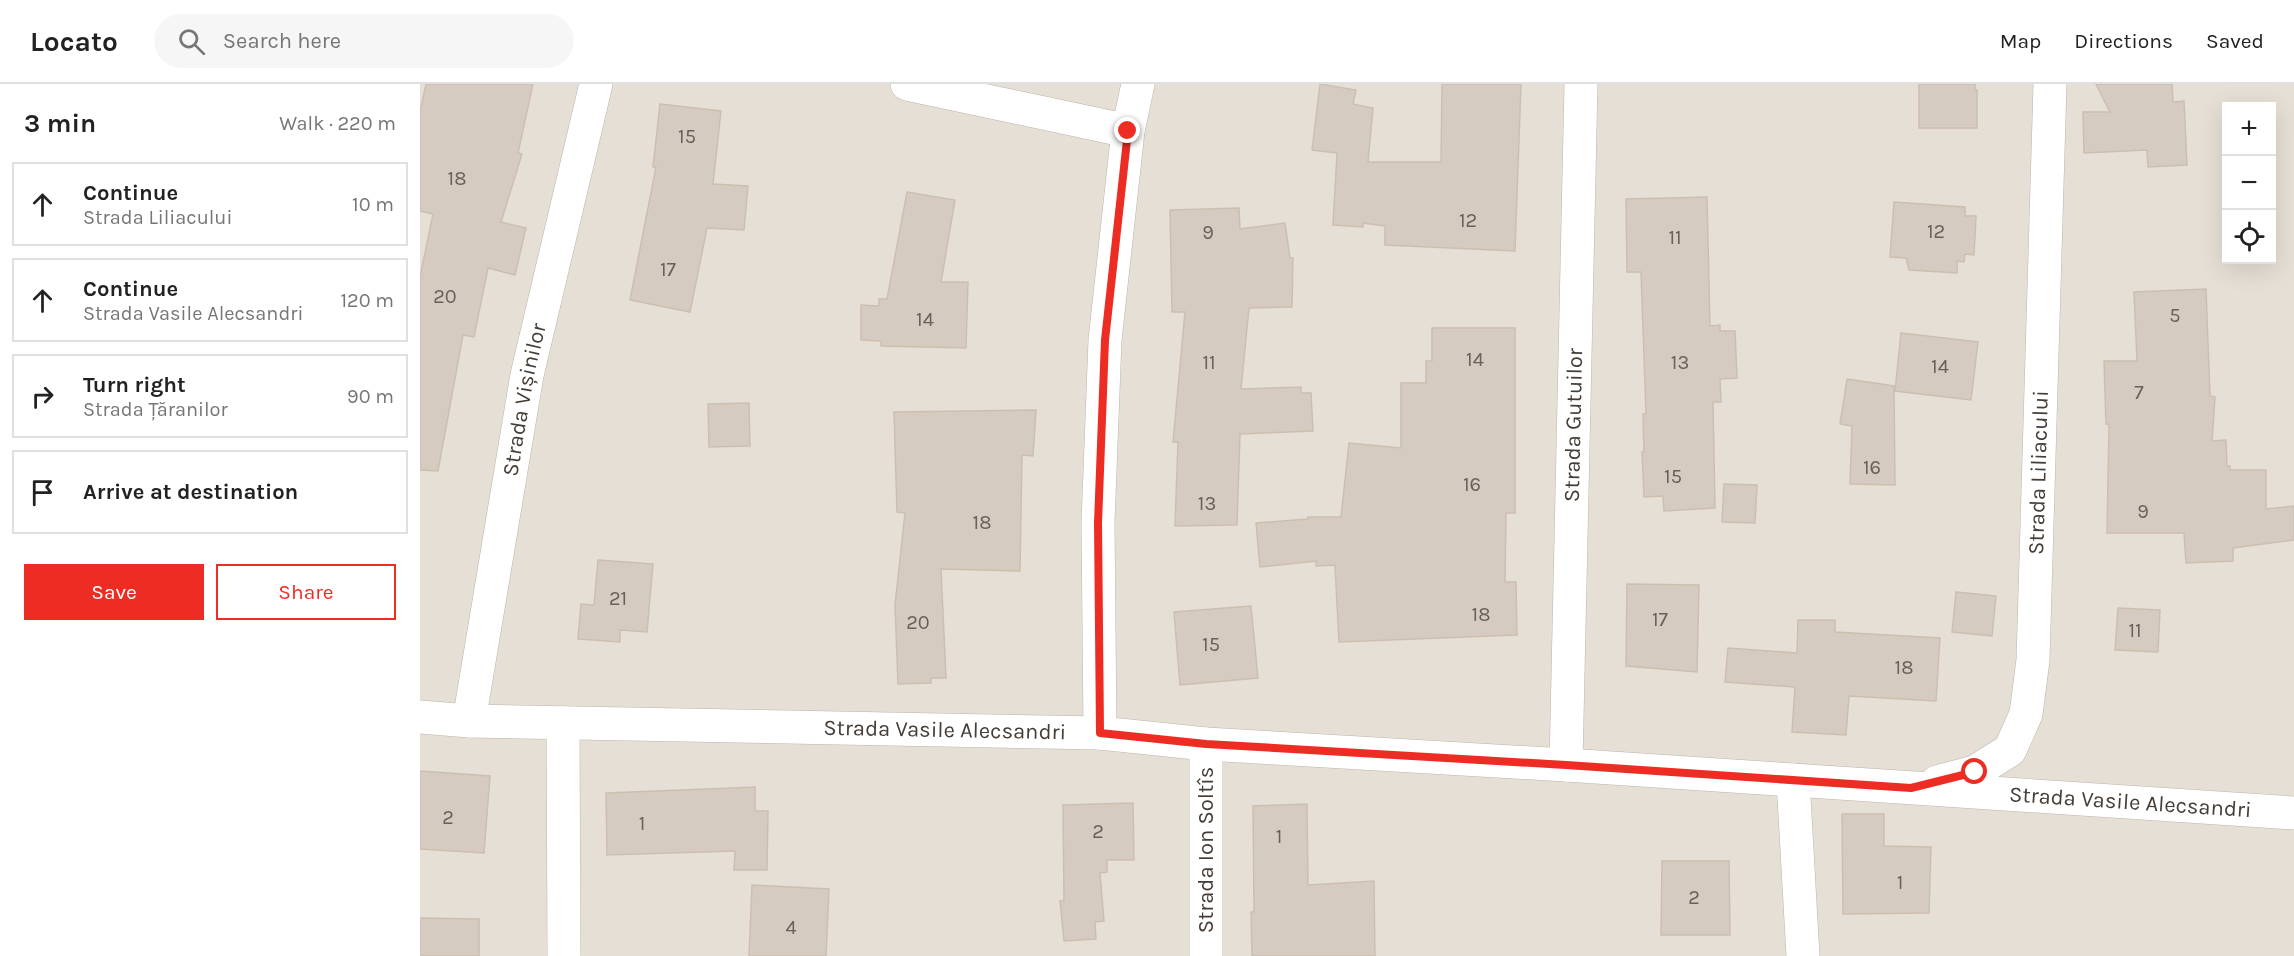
<!DOCTYPE html>
<meta charset="utf-8">
<style>
:root{--surface:#fff;--page:#f6f6f6;--text:#222;--muted:#767676;--line:#e0e0e0;--accent:#ed2c23}
body{margin:0;font-family:Karla,sans-serif;background:var(--page);color:var(--text)}
.controls{position:absolute;right:18px;top:18px;display:grid;overflow:hidden;border-radius:0px;box-shadow:0 6px 24px #0002}
.controls button{width:54px;height:54px;display:grid;place-items:center;padding:0;border:0;border-bottom:2px solid var(--line);background:var(--surface);color:var(--text);font:30px sans-serif}
.stop{position:absolute;width:18px;height:18px;margin:-14px;border:4px solid #ed2c23;border-radius:50%;background:#fff}
.stop.end{background:#ed2c23;border-color:#fff;box-shadow:0 2px 6px #0008}
.list{margin:0;padding:0;list-style:none}
h2{display:flex;justify-content:space-between;align-items:center;height:78px;margin:0;padding:0 24px;font-size:26px}
h2 small{font-size:20px;font-weight:400;color:var(--muted)}
.list li{display:grid;grid-template-columns:39px 1fr auto;gap:18px;align-items:center;box-sizing:border-box;height:84px;margin:0 12px 12px;padding:0 12px;border:2px solid var(--line);border-radius:0px}
.list b{display:block;font-size:22px;white-space:nowrap}
.list p{margin:0;font-size:20px;white-space:nowrap;color:var(--muted)}
.list em{font-size:20px;font-style:normal;color:var(--muted)}
.actions{display:flex;gap:12px;padding:18px 24px}
.actions a{flex:1;padding:14px 0;border:2px solid var(--accent);border-radius:0px;text-align:center;font-size:21px;color:var(--accent)}
.actions .main{background:var(--accent);color:#fff}
.icon{flex:none;width:33px;height:33px;fill:none;stroke:currentColor;stroke-width:2;stroke-linecap:round;stroke-linejoin:round}
.map{position:relative;flex:none;width:1874px;height:872px;overflow:hidden}
header{display:flex;align-items:center;gap:36px;box-sizing:border-box;height:84px;padding:0 30px;background:var(--surface);border-bottom:2px solid var(--line)}
header strong{font-size:28px}
nav{display:flex;gap:33px;margin-inline-start:auto;font-size:21px}
.search{width:420px;height:54px;background:var(--page);display:flex;align-items:center;gap:15px;box-sizing:border-box;padding:0 21px;border-radius:33px;color:var(--muted);font-size:22px}
main{display:flex}
aside{flex:1;background:var(--surface)}
.map>svg:first-child{display:block}
.residential{fill:#e6dfd5;fill-rule:evenodd}
.building{fill:#d6cbc0;stroke:#cdbfb0;stroke-width:1.5}
.lines{fill:none;stroke-linecap:round;stroke-linejoin:round}
.street-casing{stroke:#bdb4aa;stroke-width:34}
.street{stroke:#fff;stroke-width:33}
.route{stroke:#ed2c23;stroke-width:8}
.labels{text-anchor:middle;dominant-baseline:central;stroke-width:6;stroke-linejoin:round;paint-order:stroke}
.number-label{font-size:20px;fill:#696058}
.street-label{font-size:22px;fill:#453d36;stroke:#fff}
</style>
<header>
<strong>Locato</strong>
<div class="search"><svg class="icon" aria-label="search" viewBox="0 0 24 24"><circle cx="10" cy="10" r="6"/><path d="M15 15l6 6"/></svg>Search here</div>
<nav><a>Map</a><a>Directions</a><a>Saved</a></nav>
</header>
<main>
<aside>
<h2>3 min<small>Walk · 220 m</small></h2>
<ul class="list">
<li><svg class="icon" aria-label="ahead" viewBox="0 0 24 24"><path d="M12 20V5M6 11l6-6 6 6"/></svg><div><b>Continue</b><p>Strada Liliacului</p></div><em>10 m</em></li>
<li><svg class="icon" aria-label="ahead" viewBox="0 0 24 24"><path d="M12 20V5M6 11l6-6 6 6"/></svg><div><b>Continue</b><p>Strada Vasile Alecsandri</p></div><em>120 m</em></li>
<li><svg class="icon" aria-label="right" viewBox="0 0 24 24"><path d="M7 20v-9h11M14 6l5 5-5 5"/></svg><div><b>Turn right</b><p>Strada Țăranilor</p></div><em>90 m</em></li>
<li><svg class="icon" aria-label="arrive" viewBox="0 0 24 24"><path d="M6 21V4h12l-3 4 3 4H6"/></svg><div><b>Arrive at destination</b></div></li>
</ul>
<div class="actions"><a class="main">Save</a><a>Share</a></div>
</aside>
<div class="map">
<svg width="1874" height="872" viewBox="0 0 1874 872">
<rect width="100%" height="100%" fill="#f2ede7"/>
<path class="residential" d="M 0,0 L 1874,0 L 1874,872 L 0,872 ZM 1806,22 L 1852,22 L 1852,176 L 1806,176 Z"/>
<path class="building" d="M 6,0 L 113,0 L 98,69 L 102,70 L 81,138 L 106,144 L 95,191 L 68,184 L 54,253 L 43,251 L 18,387 L 0,386 L 0,193 L 13,130 L 0,127 L 0,28 Z
M 900,0 L 936,6 L 933,20 L 953,24 L 948,78 L 1021,78 L 1022,0 L 1101,0 L 1095,167 L 965,161 L 965,142 L 943,139 L 943,143 L 913,141 L 917,69 L 892,66 Z
M 1499,0 L 1555,0 L 1555,6 L 1557,6 L 1557,44 L 1499,44 Z
M 1676,0 L 1752,0 L 1753,18 L 1764,17 L 1767,81 L 1728,83 L 1727,66 L 1664,69 L 1663,28 L 1690,28 Z
M 240,20 L 301,27 L 293,100 L 328,102 L 324,146 L 287,144 L 270,228 L 210,216 L 236,83 L 233,83 Z
M 487,108 L 535,116 L 521,198 L 548,198 L 546,264 L 461,262 L 461,257 L 441,256 L 441,221 L 459,222 L 459,215 L 467,215 Z
M 1287,113 L 1290,242 L 1300,241 L 1300,247 L 1315,247 L 1317,294 L 1300,295 L 1301,318 L 1293,318 L 1295,424 L 1244,427 L 1243,412 L 1224,413 L 1222,368 L 1224,368 L 1223,330 L 1226,330 L 1221,188 L 1207,188 L 1206,115 Z
M 1474,118 L 1545,123 L 1545,132 L 1556,132 L 1554,171 L 1545,170 L 1544,178 L 1537,177 L 1537,189 L 1489,186 L 1486,174 L 1470,173 Z
M 819,124 L 820,145 L 865,139 L 870,174 L 873,174 L 872,223 L 829,224 L 821,305 L 881,303 L 881,309 L 891,309 L 893,347 L 820,350 L 817,441 L 755,442 L 758,358 L 753,358 L 765,228 L 752,228 L 750,126 Z
M 1786,205 L 1790,312 L 1795,313 L 1792,357 L 1806,356 L 1807,382 L 1810,382 L 1810,386 L 1846,386 L 1846,425 L 1874,422 L 1874,456 L 1813,464 L 1813,477 L 1766,479 L 1764,449 L 1687,449 L 1689,340 L 1686,340 L 1684,277 L 1717,277 L 1714,208 Z
M 1012,244 L 1095,244 L 1095,429 L 1086,429 L 1085,498 L 1096,498 L 1097,551 L 919,558 L 915,481 L 896,482 L 896,477 L 840,483 L 836,439 L 888,435 L 888,433 L 921,433 L 929,359 L 981,364 L 981,299 L 1006,299 L 1006,277 L 1012,277 Z
M 1481,249 L 1558,258 L 1551,316 L 1475,307 Z
M 1427,295 L 1474,302 L 1475,401 L 1430,400 L 1432,342 L 1420,340 Z
M 329,319 L 330,362 L 289,363 L 288,320 Z
M 616,326 L 613,372 L 602,371 L 600,487 L 521,485 L 526,594 L 511,594 L 511,599 L 478,600 L 475,521 L 485,429 L 477,428 L 474,328 Z
M 1304,400 L 1337,401 L 1335,439 L 1302,438 Z
M 178,476 L 233,480 L 227,548 L 200,546 L 200,558 L 158,555 L 161,520 L 174,521 Z
M 1207,500 L 1279,501 L 1277,588 L 1206,582 Z
M 1536,508 L 1576,512 L 1572,552 L 1532,548 Z
M 831,522 L 838,594 L 760,601 L 754,528 Z
M 1698,524 L 1740,526 L 1738,568 L 1695,566 Z
M 1378,536 L 1415,536 L 1415,548 L 1520,554 L 1516,617 L 1429,612 L 1426,651 L 1372,648 L 1375,603 L 1305,598 L 1308,564 L 1377,569 Z
M 0,687 L 70,692 L 64,769 L 0,765 Z
M 335,703 L 335,727 L 348,727 L 347,786 L 314,786 L 315,767 L 187,771 L 186,709 Z
M 713,719 L 714,776 L 687,776 L 687,788 L 680,789 L 684,837 L 675,838 L 676,855 L 644,857 L 640,817 L 644,817 L 643,721 Z
M 887,720 L 888,801 L 954,797 L 955,872 L 832,872 L 831,828 L 834,828 L 833,722 Z
M 1422,730 L 1464,730 L 1464,762 L 1511,763 L 1509,829 L 1423,830 Z
M 1242,777 L 1309,777 L 1310,851 L 1241,851 Z
M 332,801 L 409,805 L 406,872 L 329,872 Z
M 0,834 L 59,835 L 59,872 L 0,872 Z"/>
<g class="lines">
<defs>
<g id="street">
<path d="M 487,0 L 708,47"/>
<path id="s1" d="M 0,633 L 49,637 L 680,649 L 786,660 L 1146,681 L 1874,729"/>
<path id="s2" d="M 49,637 L 107,291 L 176,0"/>
<path d="M 143,639 L 144,872"/>
<path d="M 680,649 L 678,439 L 685,256 L 708,47 L 718,0"/>
<path d="M 786,660 L 786,872"/>
<path id="s3" d="M 1146,681 L 1161,0"/>
<path d="M 1373,696 L 1383,872"/>
<path id="s4" d="M 1517,698 L 1555,688 L 1590,666 L 1606,630 L 1613,576 L 1630,0"/>
</g>
</defs>
<use href="#street" class="street-casing"/>
<use href="#street" class="street"/>
</g>
<g class="lines">
<path class="route" d="M 708,47 L 685,256 L 678,439 L 680,649 L 786,660 L 1146,681 L 1491,704 L 1555,688"/>
</g>
<g class="labels">
<g class="number-label">
<text x="267" y="52">15</text>
<text x="37" y="94">18</text>
<text x="1048" y="136">12</text>
<text x="1516" y="147">12</text>
<text x="788" y="148">9</text>
<text x="1255" y="153">11</text>
<text x="248" y="185">17</text>
<text x="25" y="212">20</text>
<text x="1755" y="231">5</text>
<text x="505" y="235">14</text>
<text x="1055" y="275">14</text>
<text x="789" y="278">11</text>
<text x="1260" y="278">13</text>
<text x="1520" y="282">14</text>
<text x="1719" y="308">7</text>
<text x="1452" y="383">16</text>
<text x="1253" y="392">15</text>
<text x="1052" y="400">16</text>
<text x="787" y="419">13</text>
<text x="1723" y="427">9</text>
<text x="562" y="438">18</text>
<text x="198" y="514">21</text>
<text x="1061" y="530">18</text>
<text x="1240" y="535">17</text>
<text x="498" y="538">20</text>
<text x="1715" y="546">11</text>
<text x="791" y="560">15</text>
<text x="1484" y="583">18</text>
<text x="28" y="733">2</text>
<text x="222" y="739">1</text>
<text x="678" y="747">2</text>
<text x="859" y="752">1</text>
<text x="1480" y="798">1</text>
<text x="1274" y="813">2</text>
<text x="371" y="843">4</text>
</g>
<g class="street-label">
<text stroke="none"><textPath href="#s2" startOffset="326">Strada Vișinilor</textPath></text>
<text stroke="none"><textPath href="#s3" startOffset="340">Strada Gutuilor</textPath></text>
<text stroke="none"><textPath href="#s4" startOffset="362">Strada Liliacului</textPath></text>
<text stroke="none"><textPath href="#s1" startOffset="525">Strada Vasile Alecsandri</textPath></text>
<text stroke="none"><textPath href="#s1" startOffset="1713">Strada Vasile Alecsandri</textPath></text>
<text transform="translate(786 766) rotate(-90)">Strada Ion Soltîs</text>
</g>
</g>
</svg>
<div class="controls">
<button>+</button>
<button>−</button>
<button><svg class="icon" aria-label="locate" viewBox="0 0 24 24"><circle cx="12" cy="12" r="6"/><path d="M12 2v4M12 18v4M2 12h4M18 12h4"/></svg></button>
</div>
<div class="stop" style="left:1555px;top:688px"></div>
<div class="stop end" style="left:708px;top:47px"></div>
</div>
</main>
